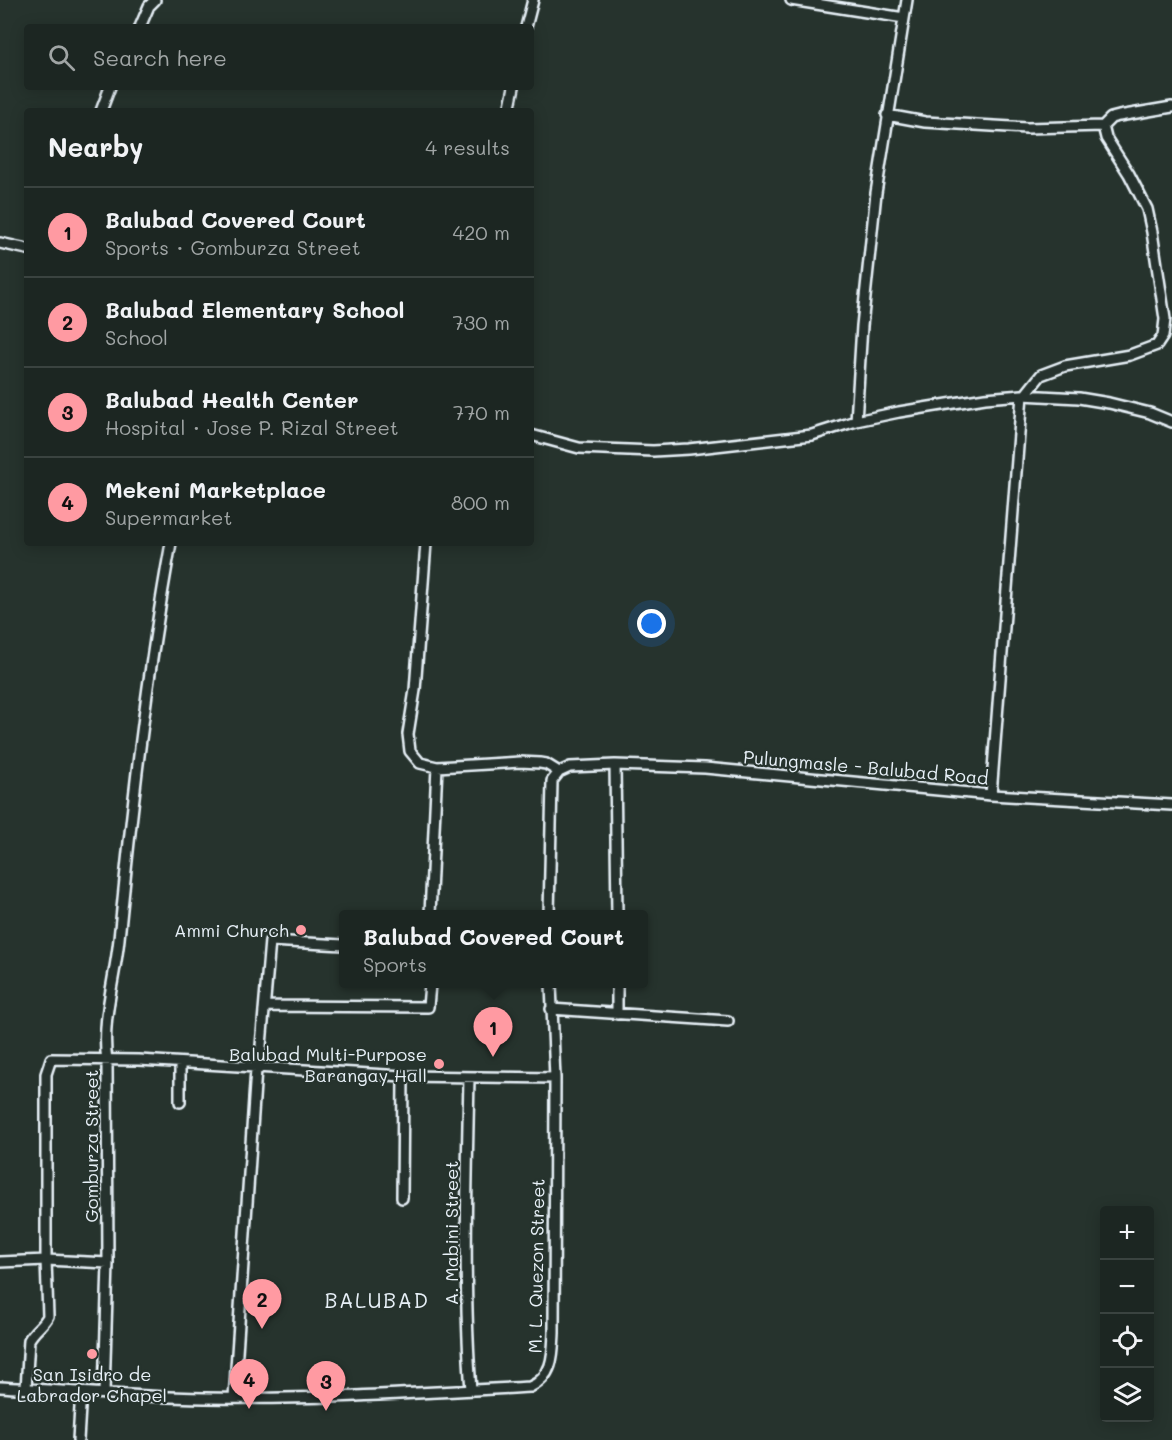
<!DOCTYPE html>
<meta charset="utf-8">
<style>
:root{--surface:#1c2622;--page:#29322f;--text:#f1f3f6;--muted:#a0a5a5;--line:#3a4340;--accent:#ff9aa2}
body{margin:0;font-family:Mali,sans-serif;background:var(--page);color:var(--text)}
.controls{position:absolute;right:18px;bottom:18px;display:grid;overflow:hidden;border-radius:6px;box-shadow:0 3px 15px #0003}
.controls button{width:54px;height:54px;display:grid;place-items:center;padding:0;border:0;border-bottom:2px solid var(--line);background:var(--surface);color:var(--text);font:30px sans-serif}
.you{position:absolute;left:652px;top:624px;width:21px;height:21px;margin:-15px;border:4px solid #fff;border-radius:50%;background:#1a73e8;box-shadow:0 0 0 9px #1a73e833}
.badge{display:grid;place-items:center;width:39px;height:39px;border-radius:50%;background:var(--accent);color:#111;font-size:20px;font-weight:700}
.pin{position:absolute;translate:-50% -50px;filter:drop-shadow(0 2px 3px #0008)}
.pin::after{content:'';position:absolute;top:32px;width:21px;height:18px;background:inherit;clip-path:polygon(0 0,100% 0,50% 100%)}
.popup{position:absolute;left:339px;top:910px;width:309px;height:78px;box-sizing:border-box;display:grid;place-content:center;border-radius:6px;background:var(--surface);filter:drop-shadow(0 2px 4px #0005);font-size:20px;white-space:nowrap;color:var(--muted)}
.popup b{font-size:22px;color:var(--text)}
.popup::after{content:'';position:absolute;left:50%;top:100%;margin-left:-12px;border:12px solid transparent;border-top-color:var(--surface)}
.list{margin:0;padding:0;list-style:none}
h2{display:flex;justify-content:space-between;align-items:center;height:78px;margin:0;padding:0 24px;font-size:26px}
h2 small{font-size:20px;font-weight:400;color:var(--muted)}
.list li{display:grid;grid-template-columns:39px 1fr auto;gap:18px;align-items:center;box-sizing:border-box;height:90px;padding:0 24px;border-top:2px solid var(--line)}
.list b{display:block;font-size:22px;white-space:nowrap}
.list p{margin:0;font-size:20px;white-space:nowrap;color:var(--muted)}
.list em{font-size:20px;font-style:normal;color:var(--muted)}
.icon{flex:none;width:33px;height:33px;fill:none;stroke:currentColor;stroke-width:2;stroke-linecap:round;stroke-linejoin:round}
.map{position:relative;flex:none;width:1172px;height:1440px;overflow:hidden}
.search{position:absolute;background:var(--surface);box-shadow:0 3px 15px #0003;left:24px;top:24px;width:510px;height:66px;display:flex;align-items:center;gap:15px;box-sizing:border-box;padding:0 21px;border-radius:6px;color:var(--muted);font-size:22px}
.panel{position:absolute;background:var(--surface);box-shadow:0 3px 15px #0003;left:24px;top:108px;width:510px;height:438px;border-radius:6px}
.map>svg:first-child{display:block}
.lines{fill:none;stroke-linecap:round;stroke-linejoin:round}
.minor-casing{stroke:#e8f1f8;stroke-width:14}
.minor{stroke:#26332d;stroke-width:9}
.poi-dot{fill:#ff9aa2;stroke:#26332d;stroke-width:2}
.labels{text-anchor:middle;dominant-baseline:central;stroke-width:4.5;stroke-linejoin:round;paint-order:stroke}
.street-label{font-size:18px;fill:#e8f1f8;stroke:#26332d}
.poi-label{font-size:18px;fill:#e8f1f8;stroke:#26332d;text-anchor:end}
.quarter-label{font-size:21px;letter-spacing:1.5px;fill:#e8f1f8;stroke:#26332d}
</style>
<div class="map">
<svg width="1172" height="1440" viewBox="0 0 1172 1440">
<rect width="100%" height="100%" fill="#26332d"/>
<filter id="ink" filterUnits="userSpaceOnUse"><feTurbulence type="fractalNoise" baseFrequency=".0167" numOctaves="2"/><feDisplacementMap in="SourceGraphic" scale="12" xChannelSelector="R" yChannelSelector="G"/><feConvolveMatrix kernelMatrix="1 2 1 2 8 2 1 2 1" color-interpolation-filters="sRGB"/></filter>
<g filter="url(#ink)">
<g class="lines">
<defs>
<path id="minor" d="M 791,0 L 904,18
M 140,27 L 149,6 L 155,0
M 526,27 L 533,0
M 101,111 L 110,87
M 509,111 L 514,87
M 887,115 L 925,122 L 1027,128 L 1103,126 L 1111,118 L 1119,116 L 1172,107
M 0,243 L 27,249
M 1025,395 L 1041,375 L 1065,366 L 1130,355 L 1157,345 L 1163,336 L 1165,319 L 1152,232 L 1147,209 L 1129,174 L 1106,138 L 1103,126
M 856,421 L 862,326 L 876,193 L 907,0
M 531,435 L 579,448 L 653,451 L 689,449 L 812,435 L 856,421 L 899,412 L 985,398 L 1022,395 L 1079,398 L 1109,403 L 1150,413 L 1172,422
M 426,543 L 415,690 L 408,734 L 410,751 L 420,763 L 437,767 L 520,762 L 540,763 L 546,764 L 559,772
M 615,765 L 617,914
M 559,772 L 570,767 L 615,765 L 705,768 L 991,795 L 1172,805
M 991,795 L 1022,395
M 430,914 L 437,767
M 549,914 L 552,781 L 559,772
M 265,1006 L 428,1007 L 430,984
M 551,1009 L 728,1021
M 617,1014 L 617,984
M 259,1069 L 270,941 L 343,945
M 469,1077 C 467,1181 463,1286 471,1390
M 180,1102 L 180,1063
M 402,1198 L 403,1076
M 0,1262 L 46,1260 L 46,1074 L 51,1059 L 139,1060 L 403,1076 L 555,1078
M 0,1387 C 68,1391 137,1397 205,1398 C 314,1400 422,1393 530,1387 C 553,1377 553,1355 554,1333 L 555,1078 L 551,984
M 26,1389 L 29,1340 C 34,1330 44,1325 48,1316 L 46,1260 L 108,1263
M 104,1393 L 108,1263 L 107,1061 C 101,1020 115,980 119,939 C 132,807 147,674 171,543
M 234,1398 L 256,1069
M 78,1440 L 81,1391"/>
</defs>
<use href="#minor" class="minor-casing"/>
<use href="#minor" class="minor"/>
</g>
</g>
<g class="poi-dot">
<circle cx="301" cy="930" r="6"/>
<circle cx="439" cy="1064" r="6"/>
<circle cx="92" cy="1354" r="6"/>
</g>
<g class="labels">
<g class="street-label">
<text transform="translate(866 767) rotate(5)">Pulungmasle - Balubad Road</text>
<text transform="translate(91 1146) rotate(-90)">Gomburza Street</text>
<text transform="translate(451 1233) rotate(-90)">A. Mabini Street</text>
<text transform="translate(536 1266) rotate(-89)">M. L. Quezon Street</text>
</g>
<g class="poi-label">
<text x="289" y="930">Ammi Church</text>
<text x="427" y="1054">Balubad Multi-Purpose<tspan x="427" dy="21">Barangay Hall</tspan></text>
<text x="92" y="1374" text-anchor="middle">San Isidro de<tspan x="92" dy="21">Labrador Chapel</tspan></text>
</g>
<g class="quarter-label">
<text x="377" y="1299">BALUBAD</text>
</g>
</g>
</svg>
<div class="controls">
<button>+</button>
<button>−</button>
<button><svg class="icon" aria-label="locate" viewBox="0 0 24 24"><circle cx="12" cy="12" r="6"/><path d="M12 2v4M12 18v4M2 12h4M18 12h4"/></svg></button>
<button><svg class="icon" aria-label="layers" viewBox="0 0 24 24"><path d="M12 4l9 5-9 5-9-5zM3 14l9 5 9-5"/></svg></button>
</div>
<div class="you"></div>
<div class="pin badge" style="left:493px;top:1057px">1</div>
<div class="popup"><b>Balubad Covered Court</b>Sports</div>
<div class="pin badge" style="left:262px;top:1329px">2</div>
<div class="pin badge" style="left:326px;top:1411px">3</div>
<div class="pin badge" style="left:249px;top:1409px">4</div>
<div class="search"><svg class="icon" aria-label="search" viewBox="0 0 24 24"><circle cx="10" cy="10" r="6"/><path d="M15 15l6 6"/></svg>Search here</div>
<section class="panel">
<h2>Nearby<small>4 results</small></h2>
<ul class="list">
<li><span class="badge">1</span><div><b>Balubad Covered Court</b><p>Sports · Gomburza Street</p></div><em>420 m</em></li>
<li><span class="badge">2</span><div><b>Balubad Elementary School</b><p>School</p></div><em>730 m</em></li>
<li><span class="badge">3</span><div><b>Balubad Health Center</b><p>Hospital · Jose P. Rizal Street</p></div><em>770 m</em></li>
<li><span class="badge">4</span><div><b>Mekeni Marketplace</b><p>Supermarket</p></div><em>800 m</em></li>
</ul>
</section>
</div>
